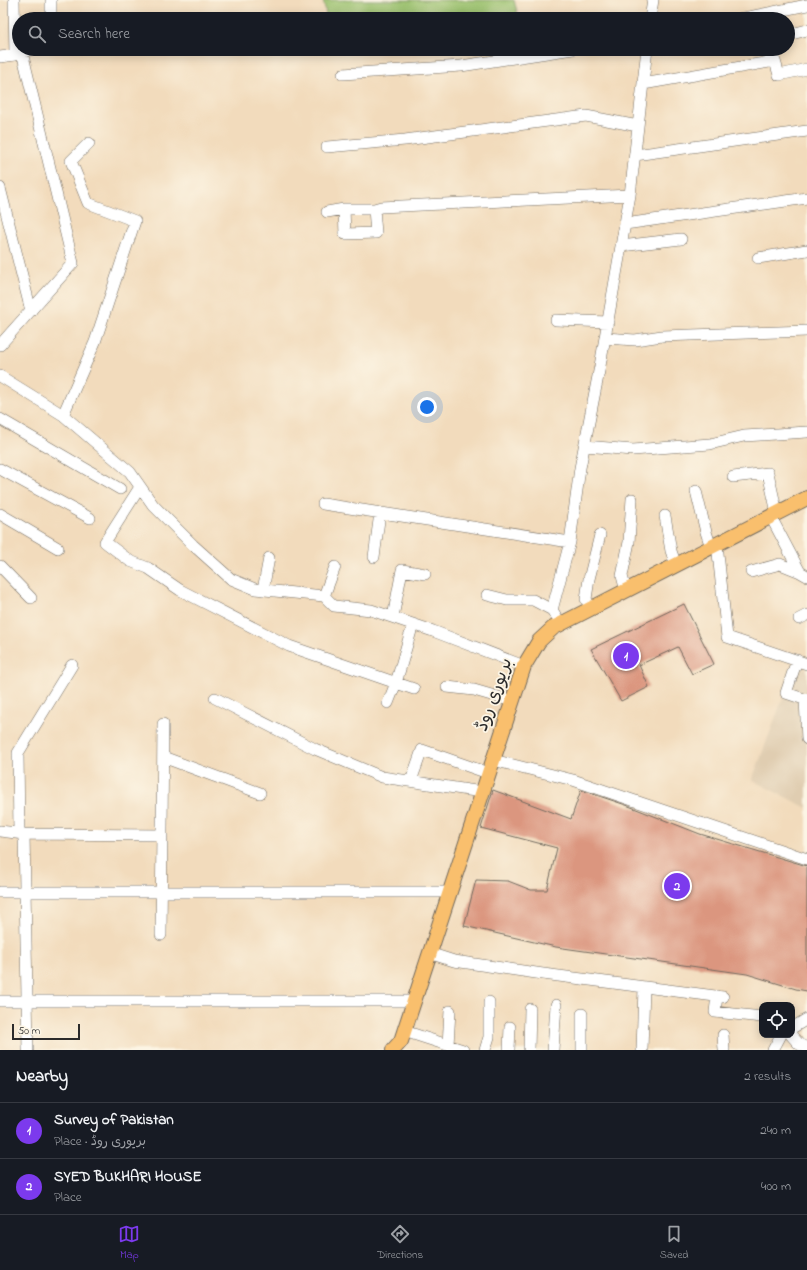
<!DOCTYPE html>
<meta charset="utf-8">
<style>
:root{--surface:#171b24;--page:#242831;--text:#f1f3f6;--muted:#9ea1a6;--line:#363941;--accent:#7c3aed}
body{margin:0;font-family:"Indie Flower","Playpen Sans Arabic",sans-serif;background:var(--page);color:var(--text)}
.controls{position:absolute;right:12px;bottom:12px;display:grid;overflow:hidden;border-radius:8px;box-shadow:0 2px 10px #0003}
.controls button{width:36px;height:36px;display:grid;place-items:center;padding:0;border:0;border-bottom:1px solid var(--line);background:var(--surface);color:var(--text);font:20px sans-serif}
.scale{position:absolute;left:12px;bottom:10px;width:68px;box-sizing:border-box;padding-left:4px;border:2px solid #2b2b2b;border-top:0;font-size:11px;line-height:14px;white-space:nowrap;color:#2b2b2b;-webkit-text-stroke:3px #fcf5e5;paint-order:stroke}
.you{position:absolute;left:427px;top:407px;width:14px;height:14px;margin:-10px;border:3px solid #fff;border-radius:50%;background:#1a73e8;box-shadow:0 0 0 6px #1a73e833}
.badge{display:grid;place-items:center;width:26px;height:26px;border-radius:50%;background:var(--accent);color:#fff;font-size:13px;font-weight:700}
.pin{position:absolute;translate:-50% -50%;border:2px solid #fff;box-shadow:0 1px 4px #0006}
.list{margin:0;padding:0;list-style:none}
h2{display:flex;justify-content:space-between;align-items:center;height:52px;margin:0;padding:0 16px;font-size:17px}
h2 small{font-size:13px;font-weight:400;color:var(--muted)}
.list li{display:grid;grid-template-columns:26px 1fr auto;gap:12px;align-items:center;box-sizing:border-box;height:56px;padding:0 16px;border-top:1px solid var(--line)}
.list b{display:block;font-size:15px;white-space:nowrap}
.list p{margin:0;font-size:13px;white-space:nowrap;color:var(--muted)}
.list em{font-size:13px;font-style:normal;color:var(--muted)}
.icon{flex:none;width:22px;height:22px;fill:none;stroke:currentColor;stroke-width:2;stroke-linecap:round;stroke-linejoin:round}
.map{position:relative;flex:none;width:807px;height:1050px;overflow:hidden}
.search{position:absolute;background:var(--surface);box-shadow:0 2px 10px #0003;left:12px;right:12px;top:12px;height:44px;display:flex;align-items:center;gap:10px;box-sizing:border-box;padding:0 14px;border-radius:22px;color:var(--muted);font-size:15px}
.sheet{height:164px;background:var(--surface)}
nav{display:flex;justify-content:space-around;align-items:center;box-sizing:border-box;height:56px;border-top:1px solid var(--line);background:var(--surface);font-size:11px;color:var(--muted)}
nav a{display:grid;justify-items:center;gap:2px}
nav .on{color:var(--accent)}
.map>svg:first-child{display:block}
.built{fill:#e0cdb1}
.green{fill:#99c06c;stroke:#62764c}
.building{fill:#db967f}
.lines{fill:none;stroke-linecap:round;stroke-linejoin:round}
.minor-casing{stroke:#71695e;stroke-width:12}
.major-casing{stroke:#71695e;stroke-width:16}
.minor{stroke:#fff;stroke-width:11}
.major{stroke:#f9bf6d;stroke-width:14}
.labels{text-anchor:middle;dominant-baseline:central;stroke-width:3.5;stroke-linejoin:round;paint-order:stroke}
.street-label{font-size:18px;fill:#2b2b2b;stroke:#fcf5e5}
</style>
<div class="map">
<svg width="807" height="1050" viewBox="0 0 807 1050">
<rect width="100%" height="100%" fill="#fcf5e5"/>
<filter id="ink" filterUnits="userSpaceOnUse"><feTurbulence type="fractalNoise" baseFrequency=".025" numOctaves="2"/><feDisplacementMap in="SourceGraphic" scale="8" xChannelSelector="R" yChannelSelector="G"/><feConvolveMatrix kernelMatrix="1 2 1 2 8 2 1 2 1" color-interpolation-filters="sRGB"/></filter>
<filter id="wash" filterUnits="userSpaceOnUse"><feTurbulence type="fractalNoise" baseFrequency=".012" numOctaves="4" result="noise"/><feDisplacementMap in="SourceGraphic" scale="16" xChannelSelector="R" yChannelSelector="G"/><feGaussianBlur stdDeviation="0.9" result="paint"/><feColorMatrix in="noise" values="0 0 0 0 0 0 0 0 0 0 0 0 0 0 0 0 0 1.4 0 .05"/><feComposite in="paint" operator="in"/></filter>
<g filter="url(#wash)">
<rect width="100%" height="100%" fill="#f2dbbc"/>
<path class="built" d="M 795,666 L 807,669 L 807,808 L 752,780 Z"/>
<path class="green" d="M 323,0 L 514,0 L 519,19 L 327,19 Z"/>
<g id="blocks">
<path class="building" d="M 684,604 L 714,664 L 692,674 L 678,647 L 639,665 L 649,687 L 621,701 L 591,649 Z
M 493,790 L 571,819 L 581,790 L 626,805 L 700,834 L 807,866 L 807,991 L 796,989 L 747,974 L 556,947 L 464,926 L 476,880 L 508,881 L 531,890 L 547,890 L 557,848 L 481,828 Z"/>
</g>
</g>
<g filter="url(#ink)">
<use href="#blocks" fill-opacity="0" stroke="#71695e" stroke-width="1"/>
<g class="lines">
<defs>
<path id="minor" d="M 14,0 L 15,55
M 51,19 L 51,0
M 650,19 L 653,0
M 739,19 L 807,5
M 788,35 L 807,30
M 0,57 L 15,55 L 32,49
M 343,74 L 461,66 L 573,49
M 643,84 L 775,61 L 779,75 L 807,69
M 327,147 L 405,140 L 586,116 L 638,126
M 635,155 L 807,131
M 0,188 L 31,311
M 374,209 L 344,209 L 345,234 L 376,233 L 374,209 L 381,207 L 630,195
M 327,212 L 344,209
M 625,224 L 807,198
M 621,246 L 681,239
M 758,258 L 807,250
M 556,320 L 608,322
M 605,338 L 635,340 L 662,336 L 807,331
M 0,345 L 73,263 L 22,52
M 0,376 L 63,415 L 130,472 L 153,505 L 193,545 L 231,579 L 255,589 L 324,596 L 334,606 L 371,610 L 433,631 L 524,666
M 63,415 L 95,342 L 135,221 L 88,203 L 71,161 L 89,143
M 0,419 L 120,489
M 585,446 L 633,450 L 710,444 L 744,436 L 807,432
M 0,469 L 90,518
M 733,477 L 768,473 L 777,513
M 140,487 L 105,542 L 130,561 L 148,568 L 180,590 L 289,646 L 414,689
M 696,491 L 706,532 L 711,547
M 323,504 L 570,542
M 0,514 L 58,548
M 665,516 L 671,551 L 676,565
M 771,517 L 800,572 L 807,576
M 717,544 L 727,637 L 807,664
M 374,557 L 380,513
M 0,566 L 31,598
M 751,572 L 780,564 L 800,572
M 263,590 L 269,558
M 626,591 L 622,576 L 629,542 L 632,499
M 487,595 L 507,600 L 533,600 L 552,610
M 324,596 L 335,567
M 591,609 L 586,599 L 589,579 L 600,535
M 393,617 L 402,570 L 425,574
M 799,619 L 807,615
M 561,624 L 552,610 L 570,542 L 580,468 L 600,366 L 630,195 L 647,49
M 797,660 L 786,693 L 807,700
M 447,687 L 474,690 L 512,701
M 215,698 L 315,749 L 382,777 L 482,792
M 805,699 L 807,739
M 388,703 L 396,683 L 413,624
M 163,757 L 260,793
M 493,760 L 573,780 L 807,859
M 411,781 L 422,750 L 488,773
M 0,831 L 24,834 L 162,835
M 19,834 L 18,753 L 72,665
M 24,834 L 28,1050
M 0,892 L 450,892
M 161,935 L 163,724
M 429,953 L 454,961 L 543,974 L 723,997
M 717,996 L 715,1012 L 762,1017
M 0,1001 L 414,1001
M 792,1028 L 807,1019
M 404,1031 L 463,1050
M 723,1035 L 724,1050
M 791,1035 L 799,1044 L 807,1048
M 448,1045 L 450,1011
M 485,1050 L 489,1037 L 489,1002
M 509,1050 L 510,1027
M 529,1050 L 530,1009
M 553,1050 L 556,1005
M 582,1050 L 582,1014
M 642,1050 L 644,987
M 773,1050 L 781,1035"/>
<path id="major" d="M 393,1050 L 401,1041 L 524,666 L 539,641 L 553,628 L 807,498"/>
</defs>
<use href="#minor" class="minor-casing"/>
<use href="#major" class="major-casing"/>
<use href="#minor" class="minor"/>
<use href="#major" class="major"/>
</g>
</g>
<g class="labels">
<g class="street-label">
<text transform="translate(495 695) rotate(-70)">بریوری روڈ</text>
</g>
</g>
</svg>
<div class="controls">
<button><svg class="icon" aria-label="locate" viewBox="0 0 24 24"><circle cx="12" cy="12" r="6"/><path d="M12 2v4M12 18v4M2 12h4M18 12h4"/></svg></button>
</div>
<div class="scale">50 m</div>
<div class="you"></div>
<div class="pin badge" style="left:626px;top:656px">1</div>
<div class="pin badge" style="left:677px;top:886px">2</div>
<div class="search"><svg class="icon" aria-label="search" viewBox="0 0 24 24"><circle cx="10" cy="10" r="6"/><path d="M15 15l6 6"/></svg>Search here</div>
</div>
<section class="sheet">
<h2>Nearby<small>2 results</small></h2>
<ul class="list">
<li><span class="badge">1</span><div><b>Survey of Pakistan</b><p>Place · بریوری روڈ</p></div><em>240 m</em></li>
<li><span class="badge">2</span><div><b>SYED BUKHARI HOUSE</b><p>Place</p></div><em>400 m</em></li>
</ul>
</section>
<nav>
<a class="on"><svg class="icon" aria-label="map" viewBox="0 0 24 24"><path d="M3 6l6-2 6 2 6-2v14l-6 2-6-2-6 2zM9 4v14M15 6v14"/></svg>Map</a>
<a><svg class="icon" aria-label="directions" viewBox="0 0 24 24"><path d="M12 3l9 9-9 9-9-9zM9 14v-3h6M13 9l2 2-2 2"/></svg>Directions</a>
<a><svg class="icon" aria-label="saved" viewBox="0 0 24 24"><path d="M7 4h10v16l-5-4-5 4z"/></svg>Saved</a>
</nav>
